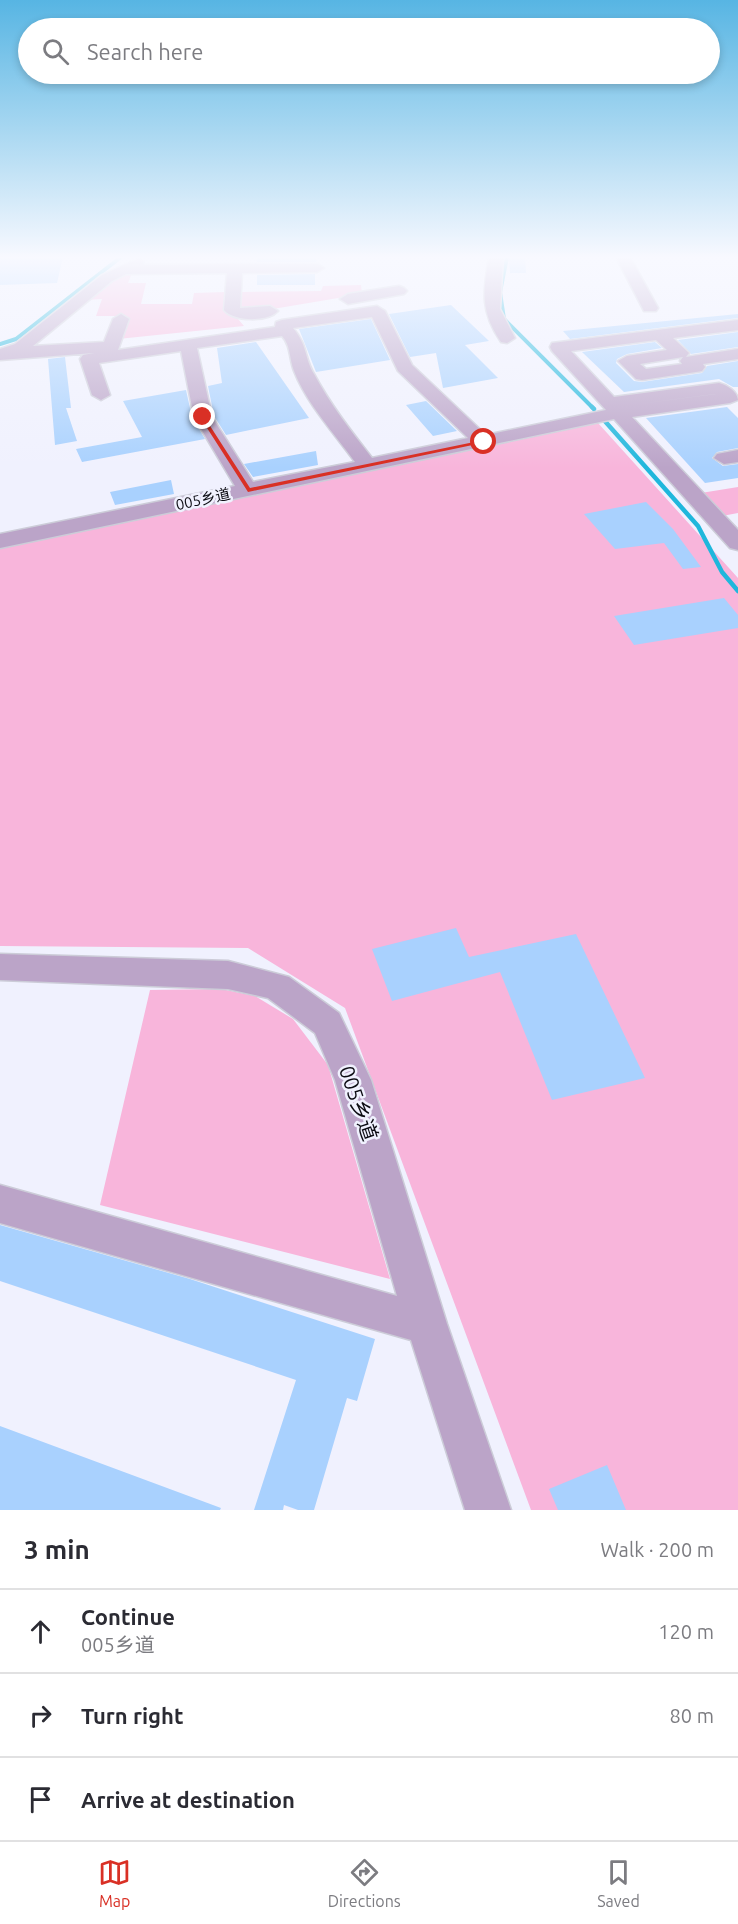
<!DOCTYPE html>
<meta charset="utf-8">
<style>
:root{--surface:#fff;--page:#f7f7f7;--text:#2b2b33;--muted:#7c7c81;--line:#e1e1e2;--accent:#d93025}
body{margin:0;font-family:Ubuntu,"Noto Sans SC",sans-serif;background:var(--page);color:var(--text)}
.stop{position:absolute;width:18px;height:18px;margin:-14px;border:4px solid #d93025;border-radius:50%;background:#fff}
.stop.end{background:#d93025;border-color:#fff;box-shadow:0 2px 6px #0008}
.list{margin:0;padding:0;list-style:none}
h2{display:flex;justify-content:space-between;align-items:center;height:78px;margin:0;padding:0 24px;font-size:26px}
h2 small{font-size:20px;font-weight:400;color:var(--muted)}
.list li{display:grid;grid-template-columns:39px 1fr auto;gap:18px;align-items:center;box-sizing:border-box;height:84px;padding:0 24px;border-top:2px solid var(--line)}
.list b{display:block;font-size:22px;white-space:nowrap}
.list p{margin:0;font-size:20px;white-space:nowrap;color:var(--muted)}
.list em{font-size:20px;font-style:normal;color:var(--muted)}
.icon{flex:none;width:33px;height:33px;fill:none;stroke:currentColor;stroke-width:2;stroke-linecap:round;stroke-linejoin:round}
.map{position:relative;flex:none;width:738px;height:1510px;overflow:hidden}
.search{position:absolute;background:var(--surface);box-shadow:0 3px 9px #0003;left:18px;right:18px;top:18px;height:66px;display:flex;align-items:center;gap:15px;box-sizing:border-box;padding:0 21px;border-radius:33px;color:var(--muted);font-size:22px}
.sheet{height:330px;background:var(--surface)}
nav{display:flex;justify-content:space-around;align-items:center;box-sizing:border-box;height:84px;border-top:2px solid var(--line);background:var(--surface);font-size:16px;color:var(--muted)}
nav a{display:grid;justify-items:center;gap:3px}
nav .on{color:var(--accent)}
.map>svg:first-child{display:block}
.green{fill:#f8b5db}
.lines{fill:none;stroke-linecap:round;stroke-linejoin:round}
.stream-far1{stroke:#1fb7dc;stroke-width:4}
.stream{stroke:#1fb7dc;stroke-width:4.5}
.building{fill:#a9d1fe}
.minor-casing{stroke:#ccccd8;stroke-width:3}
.minor{fill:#bba4c8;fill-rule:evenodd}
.route{fill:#d93025}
.labels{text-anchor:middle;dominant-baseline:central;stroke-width:5;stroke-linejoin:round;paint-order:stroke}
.far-street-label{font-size:15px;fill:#0c0c13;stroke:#f0f1fe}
.near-street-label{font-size:21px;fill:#0c0c13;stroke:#f0f1fe}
</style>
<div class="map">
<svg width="738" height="1510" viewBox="0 0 738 1510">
<rect width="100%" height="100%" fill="#f0f1fe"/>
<path class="green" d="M 126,273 L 132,273 L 128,283 L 146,283 L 141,304 L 192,304 L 194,293 L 225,292 L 225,310 L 243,317 L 238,319 L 244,326 L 118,339 L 126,316 L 96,316 L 102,299 L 86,300 L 112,279 Z
M 361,285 L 362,294 L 255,312 L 241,308 L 241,292 L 321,291 L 323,286 Z
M 598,423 L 738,578 L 738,1510 L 531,1510 L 345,1008 L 248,948 L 0,946 L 0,548 Z
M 738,487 L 738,513 L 722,516 L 701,493 Z
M 221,989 L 255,996 L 293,1019 L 328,1065 L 390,1279 L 100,1205 L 150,990 Z"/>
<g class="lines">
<path class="stream-far1" d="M 507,257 L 500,292 L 504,319 L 594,409
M 0,344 L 16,339 L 121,257"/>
<path class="stream" d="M 592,407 L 594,409
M 603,419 L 698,526 L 722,572 L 738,591"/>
</g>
<path class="building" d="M 0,257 L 63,257 L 57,283 L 0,285 Z
M 257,257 L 316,257 L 316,262 L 257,262 Z
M 509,257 L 525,257 L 526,273 L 510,273 Z
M 315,274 L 315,285 L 257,285 L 257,275 Z
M 451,305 L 489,341 L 465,345 L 498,378 L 443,388 L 436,353 L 410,357 L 389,314 Z
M 738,314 L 738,318 L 570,339 L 563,331 Z
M 371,319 L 390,360 L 316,372 L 299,329 Z
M 738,332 L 738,347 L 691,354 L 678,340 Z
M 256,342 L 309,418 L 226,435 L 214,416 L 208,386 L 222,383 L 217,348 Z
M 655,342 L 662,348 L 627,354 L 617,359 L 616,363 L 634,381 L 642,382 L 702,373 L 707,366 L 738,361 L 738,387 L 733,387 L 719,379 L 624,392 L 582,352 Z
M 65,357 L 71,408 L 66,408 L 77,441 L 55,445 L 48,359 Z
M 186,390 L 192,417 L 205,439 L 82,462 L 76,449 L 142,437 L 123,401 Z
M 426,401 L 457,431 L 433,436 L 406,405 Z
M 727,407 L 738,418 L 738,448 L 717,452 L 712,458 L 723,466 L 738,464 L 738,478 L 705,483 L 646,418 Z
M 316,451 L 318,465 L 253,477 L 244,464 Z
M 171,480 L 174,494 L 115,505 L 110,492 Z
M 646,502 L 673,529 L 701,567 L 683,569 L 664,543 L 615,549 L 584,514 Z
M 724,598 L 738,615 L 738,628 L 634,645 L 614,616 Z
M 456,928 L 469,957 L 576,934 L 645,1078 L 552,1100 L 500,972 L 392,1001 L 372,949 Z
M 0,1225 L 190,1279 L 375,1339 L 357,1401 L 347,1398 L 314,1510 L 298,1510 L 284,1505 L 283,1510 L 254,1510 L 296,1380 L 0,1281 Z
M 0,1426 L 221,1508 L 220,1510 L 0,1510 Z
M 607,1465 L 626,1510 L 558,1510 L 549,1489 Z"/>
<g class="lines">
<defs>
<path id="minor" d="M 489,257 L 503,257 L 500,309 L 515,338 L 507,343 L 501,342 C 480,311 483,292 489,257 Z
M 616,257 L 630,257 L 658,308 L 656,311 L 644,311 Z
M 138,259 L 143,260 L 144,265 L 317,264 L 324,268 L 317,272 L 242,273 L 240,308 L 270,306 L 278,311 C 268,322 234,322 224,310 L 227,273 L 126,274 L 112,281 L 33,346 L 104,342 L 113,319 L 121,314 L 129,319 L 118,350 L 275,327 L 276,322 L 282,320 L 377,306 L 385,311 L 412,365 L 486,435 L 606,410 L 552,351 L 550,347 L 552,343 L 738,320 L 738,330 L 673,338 L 689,353 L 686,357 L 738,349 L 738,359 L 703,364 L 705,367 L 702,371 L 696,372 L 642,380 L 636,379 L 618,361 L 627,356 L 667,350 L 656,340 L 571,351 L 614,397 L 719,383 C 727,385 737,391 738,400 L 730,403 L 632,417 L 738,530 L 738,550 L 730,548 L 614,419 L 0,548 L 0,534 L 235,486 L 194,417 L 181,351 L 99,363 L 110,395 L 101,400 L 92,395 L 80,359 L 83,355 L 94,353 L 0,360 L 0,349 L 15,344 L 102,275 ZM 372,317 L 398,371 L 468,438 L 372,458 C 351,431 330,404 314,374 C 304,357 308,346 293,328 ZM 282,336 C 291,346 289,358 294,371 C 307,404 334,433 355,462 L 253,482 L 212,417 L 197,348 ZM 683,357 L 680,361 L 682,364 L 646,369 L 640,364 ZM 715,394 L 716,394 L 623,406 Z
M 399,286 L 404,288 L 407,291 L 404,294 L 348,304 L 340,299 L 348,294 Z
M 738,450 L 738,462 L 724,464 L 714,458 L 717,454 Z
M 0,954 L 228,961 L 289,977 L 339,1013 L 371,1080 L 447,1324 L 511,1510 L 465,1510 L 411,1340 L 0,1223 L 0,1185 L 397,1296 L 335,1080 L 315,1033 L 268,998 L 228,989 L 0,980 Z"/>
</defs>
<use href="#minor" class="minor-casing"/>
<use href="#minor" class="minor"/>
</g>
<linearGradient id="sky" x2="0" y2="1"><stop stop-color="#57b5e3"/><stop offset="0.55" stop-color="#f8f9ff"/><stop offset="1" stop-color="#f8f9ff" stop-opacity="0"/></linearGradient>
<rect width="738" height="468" fill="url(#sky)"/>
<path class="route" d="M 203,415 L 250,488 L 484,440 L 487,442 L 248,492 L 200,417 Z"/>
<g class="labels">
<g class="far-street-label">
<text transform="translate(203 499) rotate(-12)">005乡道</text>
</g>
<g class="near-street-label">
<text transform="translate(359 1103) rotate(71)">005乡道</text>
</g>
</g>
</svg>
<div class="stop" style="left:484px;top:442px"></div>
<div class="stop end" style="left:203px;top:417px"></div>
<div class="search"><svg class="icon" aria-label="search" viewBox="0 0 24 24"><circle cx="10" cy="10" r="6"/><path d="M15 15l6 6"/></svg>Search here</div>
</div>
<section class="sheet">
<h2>3 min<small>Walk · 200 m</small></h2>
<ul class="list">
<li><svg class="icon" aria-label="ahead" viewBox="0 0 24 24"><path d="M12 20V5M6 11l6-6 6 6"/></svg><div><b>Continue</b><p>005乡道</p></div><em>120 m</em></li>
<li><svg class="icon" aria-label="right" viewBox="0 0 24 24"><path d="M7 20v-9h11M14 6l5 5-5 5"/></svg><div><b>Turn right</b></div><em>80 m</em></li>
<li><svg class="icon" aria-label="arrive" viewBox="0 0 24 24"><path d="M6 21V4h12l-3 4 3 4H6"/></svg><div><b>Arrive at destination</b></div></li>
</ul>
</section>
<nav>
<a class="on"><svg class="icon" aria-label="map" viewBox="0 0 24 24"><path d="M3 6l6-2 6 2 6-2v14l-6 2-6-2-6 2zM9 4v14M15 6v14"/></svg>Map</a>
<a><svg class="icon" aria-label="directions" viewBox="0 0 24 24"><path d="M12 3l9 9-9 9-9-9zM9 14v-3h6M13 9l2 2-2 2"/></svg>Directions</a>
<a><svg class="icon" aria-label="saved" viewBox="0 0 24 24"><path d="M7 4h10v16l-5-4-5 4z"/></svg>Saved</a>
</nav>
